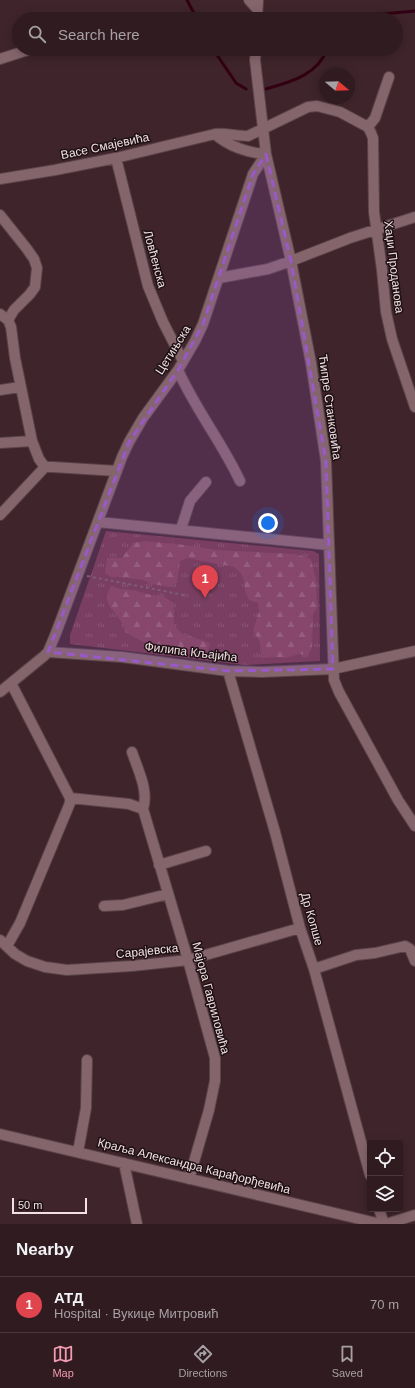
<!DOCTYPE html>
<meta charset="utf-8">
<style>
:root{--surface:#2f1b20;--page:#372429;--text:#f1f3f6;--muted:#a7a1a5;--line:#4a393e;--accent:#f19ab1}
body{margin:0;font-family:Helvetica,sans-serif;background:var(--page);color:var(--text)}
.controls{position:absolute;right:12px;bottom:12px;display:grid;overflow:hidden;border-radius:4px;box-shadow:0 2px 10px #0003}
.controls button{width:36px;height:36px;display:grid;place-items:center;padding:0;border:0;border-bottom:1px solid var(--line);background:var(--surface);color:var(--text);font:20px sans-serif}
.compass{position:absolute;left:319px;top:68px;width:36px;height:36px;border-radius:50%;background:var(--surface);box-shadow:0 2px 10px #0003;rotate:109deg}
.scale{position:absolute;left:12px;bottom:10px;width:75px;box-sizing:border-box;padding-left:4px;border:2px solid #f2e0e4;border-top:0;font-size:11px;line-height:14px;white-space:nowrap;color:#f2e0e4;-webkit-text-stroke:3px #1e1114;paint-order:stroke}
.you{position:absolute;left:268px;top:523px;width:14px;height:14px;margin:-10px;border:3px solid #fff;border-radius:50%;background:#1a73e8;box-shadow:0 0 0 6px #1a73e833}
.badge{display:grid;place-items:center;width:26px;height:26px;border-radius:50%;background:var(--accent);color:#fff;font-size:13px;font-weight:700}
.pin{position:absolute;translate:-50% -33px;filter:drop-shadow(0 1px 2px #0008)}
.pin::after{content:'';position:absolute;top:21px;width:14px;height:12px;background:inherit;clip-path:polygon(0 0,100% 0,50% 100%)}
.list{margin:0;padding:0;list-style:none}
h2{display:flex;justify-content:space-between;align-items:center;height:52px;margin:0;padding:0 16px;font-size:17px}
h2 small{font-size:13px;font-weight:400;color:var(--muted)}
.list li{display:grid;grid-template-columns:26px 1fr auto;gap:12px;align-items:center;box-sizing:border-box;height:56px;padding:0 16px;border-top:1px solid var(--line)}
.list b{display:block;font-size:15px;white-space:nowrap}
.list p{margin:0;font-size:13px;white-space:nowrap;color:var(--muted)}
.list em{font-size:13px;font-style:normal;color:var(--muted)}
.icon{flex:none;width:22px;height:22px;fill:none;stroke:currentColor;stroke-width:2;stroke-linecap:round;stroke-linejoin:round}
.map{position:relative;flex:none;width:415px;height:1224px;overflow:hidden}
.search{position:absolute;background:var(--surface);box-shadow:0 2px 10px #0003;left:12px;right:12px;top:12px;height:44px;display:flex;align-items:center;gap:10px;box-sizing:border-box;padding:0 14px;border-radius:22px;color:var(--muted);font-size:15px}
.sheet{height:108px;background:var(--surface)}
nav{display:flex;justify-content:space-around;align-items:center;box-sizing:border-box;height:56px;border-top:1px solid var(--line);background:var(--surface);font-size:11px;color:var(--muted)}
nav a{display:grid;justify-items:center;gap:2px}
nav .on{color:var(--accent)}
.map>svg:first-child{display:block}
.grass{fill:url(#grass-tufts)}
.forest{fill:url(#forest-firs)}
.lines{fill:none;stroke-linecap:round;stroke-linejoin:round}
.stream{stroke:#320012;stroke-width:3}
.minor-casing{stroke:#5a434a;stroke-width:12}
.path{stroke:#755d63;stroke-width:2;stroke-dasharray:3 3;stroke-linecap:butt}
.minor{stroke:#85656c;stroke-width:10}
.marked{fill:#9959c8;fill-opacity:0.2;stroke:#9959c8;stroke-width:3;stroke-dasharray:8 5;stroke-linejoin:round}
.labels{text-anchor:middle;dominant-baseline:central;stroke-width:3;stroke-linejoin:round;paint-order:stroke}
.street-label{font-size:12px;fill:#f2e0e4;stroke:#1e1114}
</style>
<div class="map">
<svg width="415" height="1224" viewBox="0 0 415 1224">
<defs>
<pattern id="grass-tufts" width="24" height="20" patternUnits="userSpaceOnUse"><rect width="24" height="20" fill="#713748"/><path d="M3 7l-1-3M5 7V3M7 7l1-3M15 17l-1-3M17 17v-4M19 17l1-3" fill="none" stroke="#865462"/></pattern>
<pattern id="forest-firs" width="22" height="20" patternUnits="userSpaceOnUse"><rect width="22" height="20" fill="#824355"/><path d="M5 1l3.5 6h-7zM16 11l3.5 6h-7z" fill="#945e6d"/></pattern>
</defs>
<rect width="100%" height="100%" fill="#3f242b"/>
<path class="grass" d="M 106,531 L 313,551 L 319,554 L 320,661 L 245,665 L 70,644 L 70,635 Z"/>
<path class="forest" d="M 144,541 L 185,545 L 216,550 L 295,554 L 311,559 L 316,580 L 317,608 L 313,614 L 312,648 L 308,655 L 299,654 L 286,658 L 275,657 L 261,658 L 260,642 L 253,630 L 259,612 L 258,603 L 249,600 L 245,591 L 244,581 L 241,573 L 234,567 L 187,558 L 180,561 L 177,583 L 169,587 L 152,584 L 143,580 L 110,576 L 105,573 L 107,558 L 122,558 L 133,543 Z
M 111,586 L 121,589 L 134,590 L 147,594 L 164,597 L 174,603 L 174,624 L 181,633 L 210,643 L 207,653 L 170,645 L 151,646 L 125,632 C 124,629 123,626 122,623 C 114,608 100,604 111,586 Z"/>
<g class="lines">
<path class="stream" d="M 187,0 L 197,19
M 354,19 L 360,16 L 415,11
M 213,49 L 236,83 L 246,89
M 266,89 C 290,82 318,75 327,49"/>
<defs>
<path id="minor" d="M 249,0 L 257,9
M 257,19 L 258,0
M 256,49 L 255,60 L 266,154 L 291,261 L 311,363 L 326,461 L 334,680 L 339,692 L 398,800 L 415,826
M 0,59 L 31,49
M 368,127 L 375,118 L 389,77
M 215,134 C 226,133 237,136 248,136 L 308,107 L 317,106 L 340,112 L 368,127 L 371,133 L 373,138 L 374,212 L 382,270 L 386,312 L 392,339 L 415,407
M 116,158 L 148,286 L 163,322 L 183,361
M 0,179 L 55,170 L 116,158 L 215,134 C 228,146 248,153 266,154
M 0,215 L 27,249 L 34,259 L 37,268 L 35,287 L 30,294 L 14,310 L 8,320
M 219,278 L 268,269 L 291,261 L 350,238 L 415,217
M 0,314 L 8,320 L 11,327 L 15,358 L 32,441 L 39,459 L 45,467
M 178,370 C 195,409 222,442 240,481
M 0,390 L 20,387
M 0,443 L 32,441
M 0,515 L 45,467 L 53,467 L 117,471
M 98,522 L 329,545
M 181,529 L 190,501 L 206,482
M 48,652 L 122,657 L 228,671 L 262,672 L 333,669 L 415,651
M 228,671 L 275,832 L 300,928 L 314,969 L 370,1175
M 0,692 L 44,656 L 48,652 L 56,633 L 122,457 L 129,442 L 143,418 L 178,370 L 195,341 L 203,324 L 253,174 L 266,154
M 132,752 C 138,770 149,791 143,809 L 188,960 L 215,1058 L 215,1081 L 209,1110 L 189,1179
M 70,798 L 129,804 L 143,809
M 159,865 L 206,851
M 104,906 L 123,905 L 168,894
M 0,940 L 15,954 L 27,961 L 45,967 L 67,970 L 132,966 L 188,960 L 300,928
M 7,946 L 20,923 L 70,803 L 70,798 L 11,683
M 314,969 L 356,955 L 375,953 L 405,946 L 410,949 L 415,961
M 0,1134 L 381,1224
M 78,1152 L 86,1108 L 87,1060
M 124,1163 L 137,1224
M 379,1209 L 384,1224
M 386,1224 L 415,1215"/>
</defs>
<use href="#minor" class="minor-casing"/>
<path class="path" d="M 87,576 L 184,595"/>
<use href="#minor" class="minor"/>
</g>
<path class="marked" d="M 266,154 L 291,261 L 326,461 L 333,669 L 228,671 L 48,652 L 129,442 L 178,370 L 203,324 L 253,174 Z"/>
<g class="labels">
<g class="street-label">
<text transform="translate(105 146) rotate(-12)">Васе Смајевића</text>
<text transform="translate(155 259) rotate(75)">Ловћенска</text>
<text transform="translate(394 267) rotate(83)">Хаџи Проданова</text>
<text transform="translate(173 350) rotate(-58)">Цетињска</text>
<text transform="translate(330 407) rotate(82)">Ћипре Станковића</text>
<text transform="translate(191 652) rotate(7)">Филипа Кљајића</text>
<text transform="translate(312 919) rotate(74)">Др Копше</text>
<text transform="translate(147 951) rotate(-6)">Сарајевска</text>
<text transform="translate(211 998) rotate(75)">Мајора Гавриловића</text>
<text transform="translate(194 1166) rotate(14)">Краља Александра Карађорђевића</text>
</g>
</g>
</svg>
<div class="controls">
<button><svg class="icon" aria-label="locate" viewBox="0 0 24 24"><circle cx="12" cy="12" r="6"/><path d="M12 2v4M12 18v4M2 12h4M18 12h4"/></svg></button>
<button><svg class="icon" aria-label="layers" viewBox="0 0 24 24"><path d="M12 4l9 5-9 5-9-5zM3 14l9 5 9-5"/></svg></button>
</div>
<svg class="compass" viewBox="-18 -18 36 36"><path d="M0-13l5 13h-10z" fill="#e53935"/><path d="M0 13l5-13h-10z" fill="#a7a1a5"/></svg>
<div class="scale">50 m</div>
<div class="you"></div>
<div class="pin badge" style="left:205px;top:598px;background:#e0444e">1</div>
<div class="search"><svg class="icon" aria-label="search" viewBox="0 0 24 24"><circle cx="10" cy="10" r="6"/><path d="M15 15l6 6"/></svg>Search here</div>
</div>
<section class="sheet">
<h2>Nearby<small></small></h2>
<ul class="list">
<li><span class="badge" style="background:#e0444e">1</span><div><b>АТД</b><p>Hospital · Вукице Митровић</p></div><em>70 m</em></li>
</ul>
</section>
<nav>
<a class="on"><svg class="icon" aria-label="map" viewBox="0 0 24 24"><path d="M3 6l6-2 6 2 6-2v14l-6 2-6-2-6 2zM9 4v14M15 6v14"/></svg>Map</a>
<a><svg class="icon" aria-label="directions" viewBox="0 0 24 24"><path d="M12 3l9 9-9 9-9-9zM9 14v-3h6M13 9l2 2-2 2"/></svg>Directions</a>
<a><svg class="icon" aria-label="saved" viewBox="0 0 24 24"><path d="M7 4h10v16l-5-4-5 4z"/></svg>Saved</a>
</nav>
